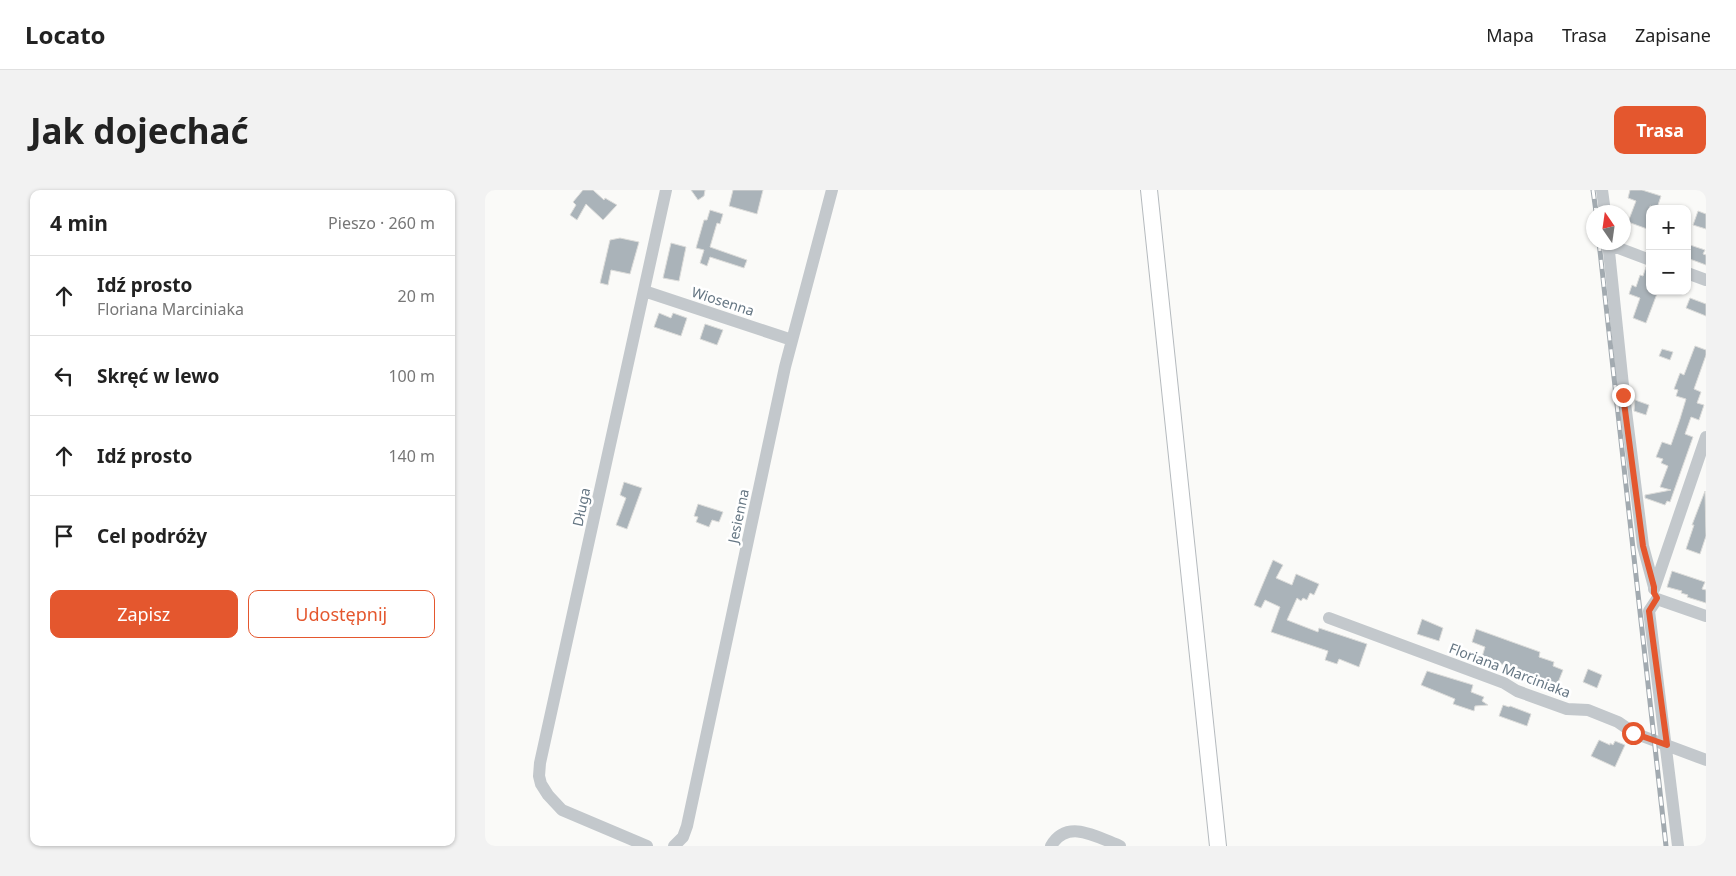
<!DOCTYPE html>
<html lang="pl">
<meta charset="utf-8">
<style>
:root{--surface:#fff;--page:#f2f2f2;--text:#222;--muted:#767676;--line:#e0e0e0;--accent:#e4572e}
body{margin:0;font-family:"Noto Sans",sans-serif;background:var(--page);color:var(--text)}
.controls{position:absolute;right:15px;top:15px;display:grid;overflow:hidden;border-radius:10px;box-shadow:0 1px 4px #0004}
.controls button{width:45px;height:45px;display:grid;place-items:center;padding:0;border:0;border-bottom:1px solid var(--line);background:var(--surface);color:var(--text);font:25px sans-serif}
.compass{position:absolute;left:1101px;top:15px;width:45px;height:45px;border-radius:50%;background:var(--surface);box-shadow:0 1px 4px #0004;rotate:347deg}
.stop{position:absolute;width:15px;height:15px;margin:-11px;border:4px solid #e4572e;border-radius:50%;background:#fff}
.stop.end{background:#e4572e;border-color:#fff;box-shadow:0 1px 5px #0008}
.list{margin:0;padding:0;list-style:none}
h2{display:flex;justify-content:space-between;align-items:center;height:65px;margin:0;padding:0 20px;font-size:21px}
h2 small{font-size:16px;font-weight:400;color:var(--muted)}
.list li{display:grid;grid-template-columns:32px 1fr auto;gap:15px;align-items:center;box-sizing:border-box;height:80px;padding:0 20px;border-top:1px solid var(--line)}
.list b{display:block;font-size:19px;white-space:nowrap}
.list p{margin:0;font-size:16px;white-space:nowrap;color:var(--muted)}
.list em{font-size:16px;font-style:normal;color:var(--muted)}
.actions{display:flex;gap:10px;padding:15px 20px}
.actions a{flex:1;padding:11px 0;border:1px solid var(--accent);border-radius:10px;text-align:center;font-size:18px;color:var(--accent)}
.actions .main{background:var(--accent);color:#fff}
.icon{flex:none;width:28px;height:28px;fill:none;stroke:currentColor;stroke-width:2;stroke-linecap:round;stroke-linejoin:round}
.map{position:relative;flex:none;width:1221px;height:656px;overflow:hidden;border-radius:10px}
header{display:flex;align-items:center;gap:30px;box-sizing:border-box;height:70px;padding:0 25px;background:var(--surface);border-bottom:1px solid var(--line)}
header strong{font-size:24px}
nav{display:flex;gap:28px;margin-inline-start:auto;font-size:18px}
.intro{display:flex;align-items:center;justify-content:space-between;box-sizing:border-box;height:120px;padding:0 30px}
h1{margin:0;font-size:35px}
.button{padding:12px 22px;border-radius:10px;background:var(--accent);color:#fff;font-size:18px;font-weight:700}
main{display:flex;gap:30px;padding:0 30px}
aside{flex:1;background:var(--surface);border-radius:10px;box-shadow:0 1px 4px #0004}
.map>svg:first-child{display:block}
.building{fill:#aab3b9;stroke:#dcdcda}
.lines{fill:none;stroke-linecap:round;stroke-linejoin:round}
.major-casing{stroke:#b5babe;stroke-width:18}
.minor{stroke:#c3c8cc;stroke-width:12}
.major{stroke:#fff;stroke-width:16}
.rail-casing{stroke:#a2aab0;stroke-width:5}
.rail{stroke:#fff;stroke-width:3;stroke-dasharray:9;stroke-linecap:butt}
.route{stroke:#e4572e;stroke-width:6}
.labels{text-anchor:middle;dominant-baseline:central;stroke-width:5;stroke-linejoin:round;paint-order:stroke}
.street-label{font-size:14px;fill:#657683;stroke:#fff}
</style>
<header>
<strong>Locato</strong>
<nav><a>Mapa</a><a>Trasa</a><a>Zapisane</a></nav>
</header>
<div class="intro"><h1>Jak dojechać</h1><a class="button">Trasa</a></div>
<main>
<aside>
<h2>4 min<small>Pieszo · 260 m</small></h2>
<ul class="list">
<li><svg class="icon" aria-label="ahead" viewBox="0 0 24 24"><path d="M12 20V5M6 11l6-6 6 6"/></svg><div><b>Idź prosto</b><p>Floriana Marciniaka</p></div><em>20 m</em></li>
<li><svg class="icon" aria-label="left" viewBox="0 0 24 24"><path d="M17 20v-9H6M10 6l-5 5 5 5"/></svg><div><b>Skręć w lewo</b></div><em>100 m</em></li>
<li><svg class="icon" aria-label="ahead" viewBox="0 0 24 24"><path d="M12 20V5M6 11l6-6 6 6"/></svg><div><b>Idź prosto</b></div><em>140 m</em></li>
<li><svg class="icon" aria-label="arrive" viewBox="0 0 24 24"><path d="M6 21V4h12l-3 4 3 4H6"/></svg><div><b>Cel podróży</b></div></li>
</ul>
<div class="actions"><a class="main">Zapisz</a><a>Udostępnij</a></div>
</aside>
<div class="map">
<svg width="1221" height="656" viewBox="0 0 1221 656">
<rect width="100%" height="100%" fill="#fafaf8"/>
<path class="building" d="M 98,0 L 108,0 L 119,10 L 120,8 L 132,15 L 118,30 L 101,14 L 92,30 L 85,25 L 91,15 L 88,12 Z
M 206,0 L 220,0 L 219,6 L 213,10 Z
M 248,0 L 278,0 L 272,24 L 244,16 Z
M 1145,0 L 1157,0 L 1176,6 L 1172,18 L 1165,16 L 1165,40 L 1143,32 L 1151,11 L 1143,8 Z
M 225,20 L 238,24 L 235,34 L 232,33 L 225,57 L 262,70 L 259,78 L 225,67 L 222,76 L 215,73 L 219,60 L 211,58 L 219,30 L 222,30 Z
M 1213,21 L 1221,24 L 1221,39 L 1208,35 Z
M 135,48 L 154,52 L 145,84 L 126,80 L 123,95 L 115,93 L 125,50 Z
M 186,53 L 201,57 L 194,91 L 178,88 Z
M 1205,55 L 1220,60 L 1218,64 L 1221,65 L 1221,75 L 1202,68 Z
M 1161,77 L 1165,78 L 1165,101 L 1173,101 L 1161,133 L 1148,128 L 1155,108 L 1144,104 L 1147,95 L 1151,97 L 1155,85 L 1158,86 Z
M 1205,108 L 1221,114 L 1221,126 L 1201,118 Z
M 174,123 L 186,128 L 188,123 L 202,128 L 196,146 L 169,137 Z
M 220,134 L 238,140 L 232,155 L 215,149 Z
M 1210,156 L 1221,160 L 1221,165 L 1209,199 L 1216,202 L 1212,213 L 1219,215 L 1214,230 L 1206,227 L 1200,244 L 1208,247 L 1185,312 L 1182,311 L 1180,315 L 1160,308 L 1160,305 L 1186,300 L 1175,297 L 1183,276 L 1176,273 L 1178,269 L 1171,267 L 1177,252 L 1186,255 L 1195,229 L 1201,209 L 1191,206 L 1193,200 L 1189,199 L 1195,183 L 1199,185 Z
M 1177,159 L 1188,162 L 1185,170 L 1174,166 Z
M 1150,210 L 1164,215 L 1161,225 L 1149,221 Z
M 139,292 L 157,298 L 142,339 L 131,335 L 141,308 L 135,305 Z
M 1220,301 L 1221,346 L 1215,364 L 1201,359 L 1209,335 L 1207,335 Z
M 213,314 L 238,322 L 234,332 L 227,330 L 224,337 L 211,332 L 213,327 L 209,326 Z
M 788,370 L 798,375 L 791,388 L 807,395 L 811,384 L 834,394 L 829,405 L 825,403 L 822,410 L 818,408 L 816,411 L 812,408 L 802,430 L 833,442 L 834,438 L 882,454 L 874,477 L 854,469 L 852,474 L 840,470 L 843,461 L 786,442 L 795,417 L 780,410 L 776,418 L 769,415 Z
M 1187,381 L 1220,392 L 1217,399 L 1221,400 L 1221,413 L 1202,407 L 1203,405 L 1196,403 L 1197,401 L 1182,397 Z
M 937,429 L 958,438 L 954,451 L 932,444 Z
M 991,439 L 1055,462 L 1054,467 L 1069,472 L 1068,476 L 1078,480 L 1072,495 L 1041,486 L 1042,483 L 997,467 L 1000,457 L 987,452 Z
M 1103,479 L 1117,485 L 1112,498 L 1098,492 Z
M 942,481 L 988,495 L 986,502 L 999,507 L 997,511 L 1003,515 L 990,516 L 989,521 L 968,514 L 970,509 L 936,495 Z
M 1018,515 L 1024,517 L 1025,516 L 1046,524 L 1042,536 L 1014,526 Z
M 1114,550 L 1125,555 L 1125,553 L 1128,555 L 1130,551 L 1140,555 L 1130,577 L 1106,566 Z"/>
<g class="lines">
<defs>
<path id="major" d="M 664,0 L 733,656"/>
</defs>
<use href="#major" class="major-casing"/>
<path class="minor" d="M 1117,0 L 1120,22
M 1123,52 L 1139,205 L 1158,356 L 1169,397
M 1123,54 L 1165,70
M 1202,83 L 1221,90
M 159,101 L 307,150
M 1169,399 L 1221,247
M 1172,409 L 1164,421 L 1193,656
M 1172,409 L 1221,426
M 844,428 L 1019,493 L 1032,501 L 1082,519 L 1103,520 L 1133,532 L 1149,543 L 1221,570
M 162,656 L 77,620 L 63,605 L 56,594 L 54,586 L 55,573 L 181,0
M 189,656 L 198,647 L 202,636 L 300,177 L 347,0
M 566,656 C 582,628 612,647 635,656"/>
<use href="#major" class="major"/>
<defs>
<path id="rail" d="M 1108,0 L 1111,22
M 1114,52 L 1181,656"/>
</defs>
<use href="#rail" class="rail-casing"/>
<use href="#rail" class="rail"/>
</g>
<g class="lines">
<path class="route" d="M 1138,205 L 1158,356 L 1169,397 L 1169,403 L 1172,408 L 1164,421 L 1182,555 L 1148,543"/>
</g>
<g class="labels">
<g class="street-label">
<text transform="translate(238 111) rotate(18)">Wiosenna</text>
<text transform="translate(96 317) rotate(-78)">Długa</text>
<text transform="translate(253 326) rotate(-78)">Jesienna</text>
<text transform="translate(1025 480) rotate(21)">Floriana Marciniaka</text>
</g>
</g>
</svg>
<div class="controls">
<button>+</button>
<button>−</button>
</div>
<svg class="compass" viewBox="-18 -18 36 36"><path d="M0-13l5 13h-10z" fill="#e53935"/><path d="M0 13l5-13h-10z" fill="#767676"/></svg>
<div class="stop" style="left:1148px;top:543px"></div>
<div class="stop end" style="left:1138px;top:205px"></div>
</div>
</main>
